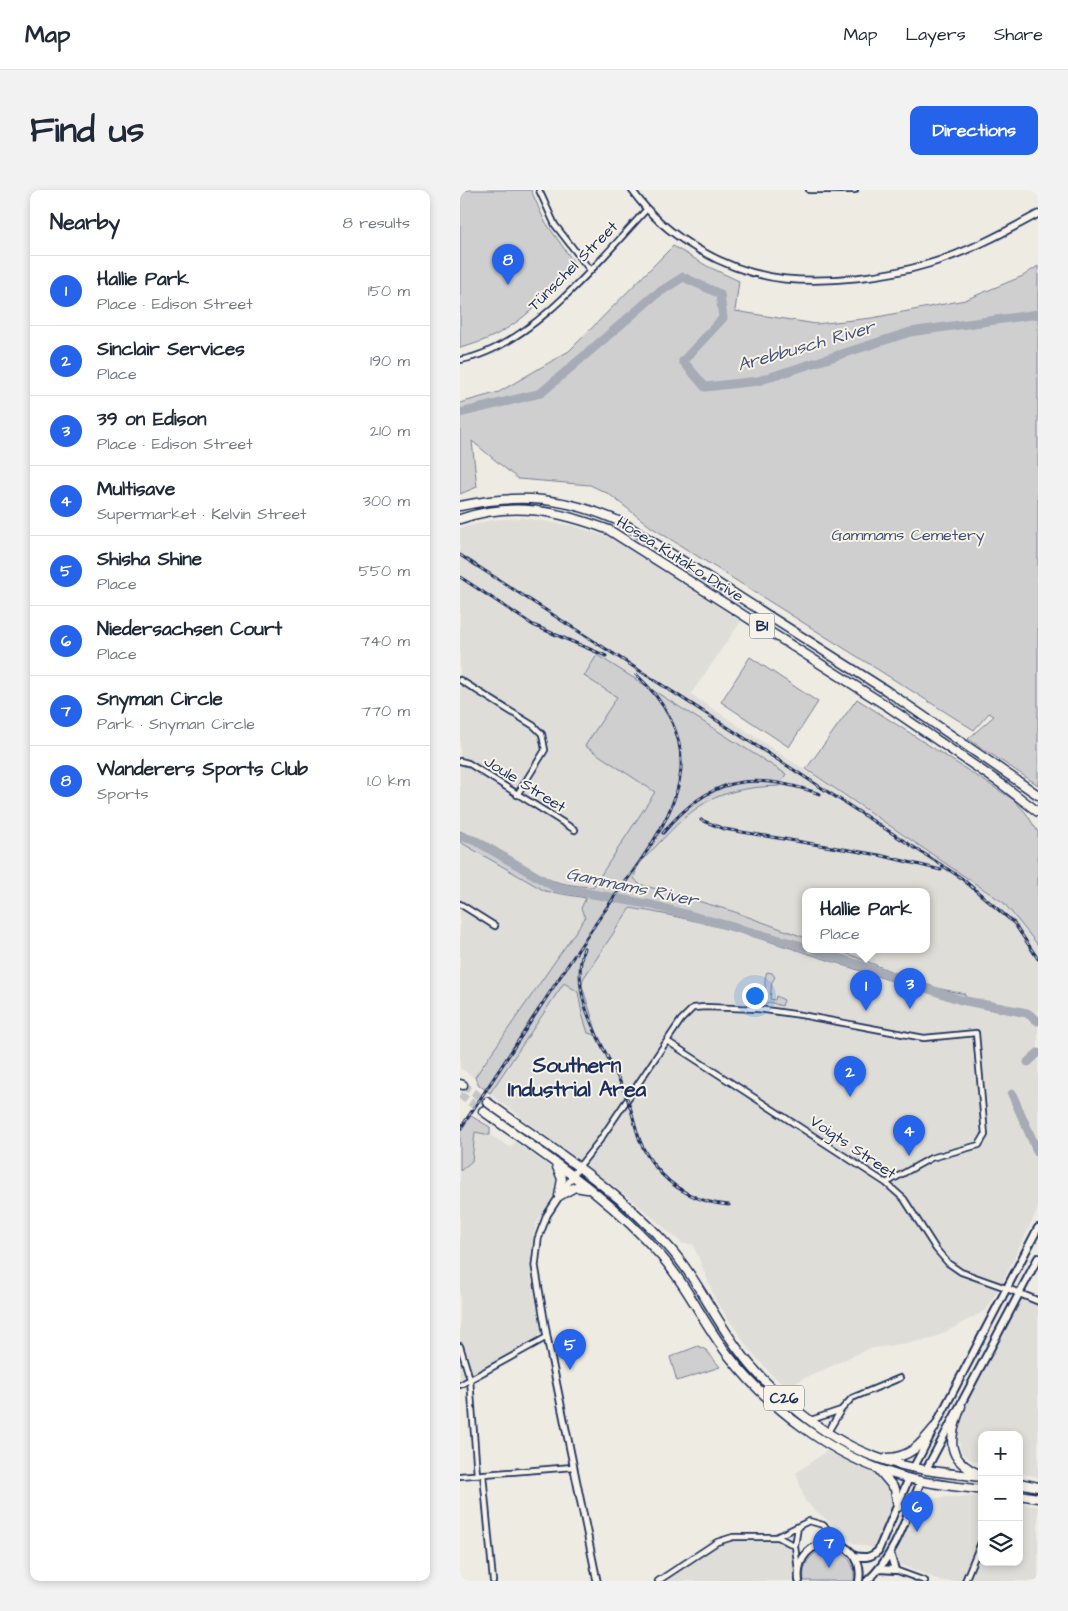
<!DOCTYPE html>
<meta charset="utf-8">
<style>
:root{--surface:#fff;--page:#f2f2f3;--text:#1f2937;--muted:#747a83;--line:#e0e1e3;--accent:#2563eb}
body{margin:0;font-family:"Architects Daughter",sans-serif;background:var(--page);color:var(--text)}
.controls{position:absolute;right:15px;bottom:15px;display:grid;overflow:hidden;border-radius:10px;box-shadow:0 2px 8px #0003}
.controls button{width:45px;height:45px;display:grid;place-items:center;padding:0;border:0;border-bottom:1px solid var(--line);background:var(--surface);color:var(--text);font:25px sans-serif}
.you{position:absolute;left:294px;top:805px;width:18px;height:18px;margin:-12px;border:4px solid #fff;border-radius:50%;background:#1a73e8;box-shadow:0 0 0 8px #1a73e833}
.badge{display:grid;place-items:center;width:32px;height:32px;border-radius:50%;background:var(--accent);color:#fff;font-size:16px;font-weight:700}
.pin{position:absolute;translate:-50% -41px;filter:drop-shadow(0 1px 2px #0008)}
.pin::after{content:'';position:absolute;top:26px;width:18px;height:15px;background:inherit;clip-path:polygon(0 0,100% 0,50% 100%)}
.popup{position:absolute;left:342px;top:698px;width:128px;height:65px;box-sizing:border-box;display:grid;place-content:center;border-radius:10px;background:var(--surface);filter:drop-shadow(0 1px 4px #0005);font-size:16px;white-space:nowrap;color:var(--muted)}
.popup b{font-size:19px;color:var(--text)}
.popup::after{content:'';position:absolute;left:50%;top:100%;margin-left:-10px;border:10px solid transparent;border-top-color:var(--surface)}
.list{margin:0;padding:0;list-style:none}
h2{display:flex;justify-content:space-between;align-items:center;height:65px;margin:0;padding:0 20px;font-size:21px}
h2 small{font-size:16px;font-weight:400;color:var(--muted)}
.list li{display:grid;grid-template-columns:32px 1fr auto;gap:15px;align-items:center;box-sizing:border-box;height:70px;padding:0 20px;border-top:1px solid var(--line)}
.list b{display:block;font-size:19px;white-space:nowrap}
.list p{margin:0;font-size:16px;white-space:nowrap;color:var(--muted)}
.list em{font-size:16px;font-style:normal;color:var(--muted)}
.icon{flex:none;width:28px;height:28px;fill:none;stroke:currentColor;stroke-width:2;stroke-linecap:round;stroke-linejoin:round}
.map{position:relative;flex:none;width:578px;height:1391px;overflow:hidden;border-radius:10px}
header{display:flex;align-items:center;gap:30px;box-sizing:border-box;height:70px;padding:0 25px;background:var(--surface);border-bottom:1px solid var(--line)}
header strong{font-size:24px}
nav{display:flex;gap:28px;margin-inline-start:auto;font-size:18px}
.intro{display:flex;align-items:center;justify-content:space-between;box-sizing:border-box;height:120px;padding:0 30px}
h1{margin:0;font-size:35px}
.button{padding:12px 22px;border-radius:10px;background:var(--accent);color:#fff;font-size:18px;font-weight:700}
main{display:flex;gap:30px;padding:0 30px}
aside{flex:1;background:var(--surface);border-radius:10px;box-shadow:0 2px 8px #0003}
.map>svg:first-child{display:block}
.built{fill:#deddd8;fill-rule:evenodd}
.green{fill:#cfcfcf;stroke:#757f96}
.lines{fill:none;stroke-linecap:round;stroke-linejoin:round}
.river{stroke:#a6abb5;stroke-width:9}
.primary-tunnel{stroke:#c4c5c8;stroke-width:8;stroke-dasharray:8 4;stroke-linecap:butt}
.minor-casing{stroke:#1b2f5e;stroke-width:8}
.tertiary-casing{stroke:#1b2f5e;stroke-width:9}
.secondary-casing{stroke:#1b2f5e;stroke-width:10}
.primary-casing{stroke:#1b2f5e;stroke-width:11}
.minor{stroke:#f7f3e8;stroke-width:4.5}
.tertiary{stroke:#f7f3e8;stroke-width:5.5}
.secondary{stroke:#f7f3e8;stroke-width:6}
.primary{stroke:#f7f3e8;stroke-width:8}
.rail-casing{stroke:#1b2f5e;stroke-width:3}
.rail{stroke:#f7f3e8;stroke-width:1;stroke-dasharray:4;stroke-linecap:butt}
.labels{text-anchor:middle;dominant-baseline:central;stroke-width:4;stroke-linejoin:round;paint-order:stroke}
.shield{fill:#f7f3e8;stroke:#5d6a87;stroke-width:1}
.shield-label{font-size:15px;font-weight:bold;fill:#1b2f5e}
.street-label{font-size:16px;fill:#1b2f5e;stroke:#f7f3e8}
.park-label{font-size:16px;fill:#3f4f75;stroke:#f7f3e8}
.water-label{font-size:18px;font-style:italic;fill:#455478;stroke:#f7f3e8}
.district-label{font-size:21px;font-weight:bold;fill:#1b2f5e;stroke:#f7f3e8}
</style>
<header>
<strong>Map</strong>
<nav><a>Map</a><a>Layers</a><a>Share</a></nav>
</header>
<div class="intro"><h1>Find us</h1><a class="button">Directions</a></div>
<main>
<aside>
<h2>Nearby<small>8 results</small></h2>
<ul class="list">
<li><span class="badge">1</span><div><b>Hallie Park</b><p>Place · Edison Street</p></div><em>150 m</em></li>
<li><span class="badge">2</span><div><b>Sinclair Services</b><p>Place</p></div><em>190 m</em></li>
<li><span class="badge">3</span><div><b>39 on Edison</b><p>Place · Edison Street</p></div><em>210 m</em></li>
<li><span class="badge">4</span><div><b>Multisave</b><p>Supermarket · Kelvin Street</p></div><em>300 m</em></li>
<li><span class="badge">5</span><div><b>Shisha Shine</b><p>Place</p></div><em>550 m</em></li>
<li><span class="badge">6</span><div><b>Niedersachsen Court</b><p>Place</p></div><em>740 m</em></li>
<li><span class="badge">7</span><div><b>Snyman Circle</b><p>Park · Snyman Circle</p></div><em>770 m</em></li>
<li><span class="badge">8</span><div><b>Wanderers Sports Club</b><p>Sports</p></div><em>1.0 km</em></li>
</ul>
</aside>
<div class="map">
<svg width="578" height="1391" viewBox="0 0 578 1391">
<rect width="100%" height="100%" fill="#eeebe2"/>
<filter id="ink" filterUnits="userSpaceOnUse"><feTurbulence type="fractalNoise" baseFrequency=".02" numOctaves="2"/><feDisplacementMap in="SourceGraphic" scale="10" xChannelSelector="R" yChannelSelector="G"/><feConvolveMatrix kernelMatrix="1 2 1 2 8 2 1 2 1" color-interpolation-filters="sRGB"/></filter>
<g filter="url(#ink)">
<path class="built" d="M 62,328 L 115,336 L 151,348 L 281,431 L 231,504 L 544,713 L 578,756 L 578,1019 L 543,1091 L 526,1120 L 472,1149 L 408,1159 L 326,1197 L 311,1184 L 289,1159 L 256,1111 L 233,1054 L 223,1054 L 172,1010 L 18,895 L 13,887 L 0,878 L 0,338 L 32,330 ZM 346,702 L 466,702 L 466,760 L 346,760 Z
M 15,942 L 30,945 L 50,957 L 55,952 L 97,982 L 97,1001 L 76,1034 L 71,1062 L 72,1089 L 81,1142 L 78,1148 L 0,1191 L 0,981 L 12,971 Z
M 559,1104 L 578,1111 L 578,1287 L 559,1283 L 559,1245 L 522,1245 L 522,1274 L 513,1271 L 502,1263 L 498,1247 L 499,1232 L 512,1200 Z
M 367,1261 L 414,1283 L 431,1302 L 436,1315 L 417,1359 L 393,1353 L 345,1311 L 336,1283 Z
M 522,1306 L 522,1372 L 559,1372 L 559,1312 L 578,1317 L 578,1391 L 482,1391 L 439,1374 L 435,1366 L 455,1321 L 471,1308 Z
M 273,1347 L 316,1347 L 324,1350 L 335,1359 L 336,1391 L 197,1391 L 250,1356 Z"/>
<path class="green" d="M 0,0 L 71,0 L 84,30 L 115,74 C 80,114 53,145 0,158 Z
M 213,56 L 247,76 L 279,91 L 275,121 L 356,134 L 412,128 L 505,110 L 563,86 L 578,76 L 578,595 L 508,549 L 534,526 L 529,523 L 514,540 L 191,337 L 149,304 L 130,295 L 58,289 L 12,251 L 17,297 L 0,304 L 0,213 L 39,202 L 109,161 Z
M 137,465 L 326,584 L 319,596 C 241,598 227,625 177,676 L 174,688 L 179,694 L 272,721 L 346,748 L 346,760 L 379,760 L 467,796 L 505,804 L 506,814 C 394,782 285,736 170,718 L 123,789 L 122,796 L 138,846 L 128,843 L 122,824 L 118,802 L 104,793 L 30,903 L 19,895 L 15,887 L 125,728 L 121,718 L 126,708 L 85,701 L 0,652 L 0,641 C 29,652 52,674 81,686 C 98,694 115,696 133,697 L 195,602 L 125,556 L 157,507 L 124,486 Z
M 290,467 L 358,512 L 329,557 L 261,512 Z
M 397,509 L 554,610 L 566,623 L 578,642 L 578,755 L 544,713 L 346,579 Z
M 307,782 L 312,783 L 315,787 L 312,792 L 310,809 L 315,810 L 316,806 L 324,810 L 322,816 L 309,812 L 305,814 L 303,810 C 307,800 303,790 307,782 Z
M 11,926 L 30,937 L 30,945 L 15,942 L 12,971 L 0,981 L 0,942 Z
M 238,1156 L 246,1160 L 260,1177 L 217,1191 L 210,1167 Z
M 364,1359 C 384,1359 396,1371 394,1391 L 344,1391 C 342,1375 349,1365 364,1359 Z"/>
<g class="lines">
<path class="river" d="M 0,223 L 81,203 L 195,105 L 223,87 L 260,104 L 263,128 L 223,171 L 245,197 L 298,191 L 450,142 L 578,124
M 0,646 L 16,651 L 95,697 L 192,715 L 346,757
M 355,760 L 501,810 L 567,823 L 578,831
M 568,872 L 578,863
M 552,904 L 578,963"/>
<path class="primary-tunnel" d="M 3,895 L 27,912
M 0,905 L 23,921"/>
<defs>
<path id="minor" d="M 79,0 L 95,35 L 130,80
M 349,0 L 395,0
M 0,170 C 70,158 140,70 186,20
M 0,490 L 74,536 L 82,544 L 85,560 L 57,605
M 0,571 L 8,573 L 115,640
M 0,714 L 35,736
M 207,851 L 426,993 L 444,1009 L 476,1059 L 488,1073 L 501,1082 L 546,1098
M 118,978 L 140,950 L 221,830 L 233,818 L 245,817 L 298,819 L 341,825 L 464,848 L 516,843 L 525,945 L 519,955 L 471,968 L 426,993
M 0,1156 L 10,1189 L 17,1285
M 0,1195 L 87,1147
M 351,1230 L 381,1220
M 368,1242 L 381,1220 L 392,1208 L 440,1188
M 23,1284 L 33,1391
M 0,1286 L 113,1277
M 318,1347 L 335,1356 L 338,1381
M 335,1356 L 338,1337
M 435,1380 L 465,1391
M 198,1391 L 257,1352 L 273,1347 L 316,1347 L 349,1331 L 363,1335 L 386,1357
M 505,1391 L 522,1350"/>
<path id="tertiary" d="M 172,0 C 204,47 268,83 325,89 C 369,93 425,87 468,74 C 506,63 543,43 578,24
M 118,978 L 87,1025 L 78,1049 L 75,1076 L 87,1147 L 137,1391
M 546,1098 L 578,1111"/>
<path id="secondary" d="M 454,1277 L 578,1038
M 466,1280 L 578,1068
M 394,1366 C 405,1368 410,1368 418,1361 L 449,1288
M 419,1379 L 435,1380 L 430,1363
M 339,1391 C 333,1340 407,1342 399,1391
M 407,1391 C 435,1367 447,1325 461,1291"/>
<path id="primary" d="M 0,316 C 60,303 106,307 163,333 L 427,501 L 578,605
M 0,329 C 53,311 99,321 149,340 L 427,516 L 543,595 L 578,622
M 0,894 L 3,895
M 27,912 C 89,957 156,998 207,1055 C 235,1085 252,1124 277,1158 C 309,1202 366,1250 418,1268 C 451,1280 487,1283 522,1287
M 23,921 C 85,966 151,1008 201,1066 C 228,1096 244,1135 269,1166 C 311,1220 374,1267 440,1286 C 466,1294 495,1296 522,1300
M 97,977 L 102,989 L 99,1006
M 99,1006 L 115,997 L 127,999
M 501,1216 C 489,1249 484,1269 521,1285
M 427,1268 C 450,1268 461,1254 474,1238
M 419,1280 L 435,1299 L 438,1317
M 559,1293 L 578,1297
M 559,1305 L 578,1308"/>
</defs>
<use href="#minor" class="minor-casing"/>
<use href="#tertiary" class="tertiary-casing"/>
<use href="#secondary" class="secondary-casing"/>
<use href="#primary" class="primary-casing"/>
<use href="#minor" class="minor"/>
<use href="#tertiary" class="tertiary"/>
<use href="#secondary" class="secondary"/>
<use href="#primary" class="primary"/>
<defs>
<path id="rail" d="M 0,365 L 500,687 L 554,733 L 578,769
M 0,387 L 73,435 L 146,466
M 241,630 L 264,639 L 419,665 L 481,680
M 203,643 C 250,586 293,581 360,604
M 124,758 C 107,813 149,860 167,908 C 177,934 175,951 194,975 C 212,999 239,1013 269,1015
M 0,939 C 48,868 94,794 143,723 C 171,683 218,628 221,578 C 223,540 203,510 177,485"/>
</defs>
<use href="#rail" class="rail-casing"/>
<use href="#rail" class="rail"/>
</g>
</g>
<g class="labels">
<g class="shield">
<rect x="289.5" y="423.5" width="25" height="25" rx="4"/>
<rect x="304" y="1195.5" width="40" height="25" rx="4"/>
</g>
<g class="shield-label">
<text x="302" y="436">B1</text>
<text x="324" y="1208">C26</text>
</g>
<g class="street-label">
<text transform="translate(113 76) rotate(-45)">Tünschel Street</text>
<text transform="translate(220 369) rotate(32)">Hosea Kutako Drive</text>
<text transform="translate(65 594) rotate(32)">Joule Street</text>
<text transform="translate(393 957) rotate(34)">Voigts Street</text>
</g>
<g class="park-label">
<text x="448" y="345">Gammams Cemetery</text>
</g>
<g class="water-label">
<text transform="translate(346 156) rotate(-16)">Arebbusch River</text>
<text transform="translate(172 697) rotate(12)">Gammams River</text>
</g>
<g class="district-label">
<text x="117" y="875">Southern<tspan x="117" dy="24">Industrial Area</tspan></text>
</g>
</g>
</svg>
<div class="controls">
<button>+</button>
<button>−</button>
<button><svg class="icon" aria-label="layers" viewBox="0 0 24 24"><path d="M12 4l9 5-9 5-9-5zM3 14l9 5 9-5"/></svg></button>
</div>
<div class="you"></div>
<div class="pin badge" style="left:406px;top:821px">1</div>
<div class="popup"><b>Hallie Park</b>Place</div>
<div class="pin badge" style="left:390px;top:907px">2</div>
<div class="pin badge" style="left:450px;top:819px">3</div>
<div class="pin badge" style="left:449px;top:966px">4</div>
<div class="pin badge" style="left:110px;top:1180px">5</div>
<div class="pin badge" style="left:457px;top:1342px">6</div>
<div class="pin badge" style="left:369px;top:1378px">7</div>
<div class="pin badge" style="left:48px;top:95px">8</div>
</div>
</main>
